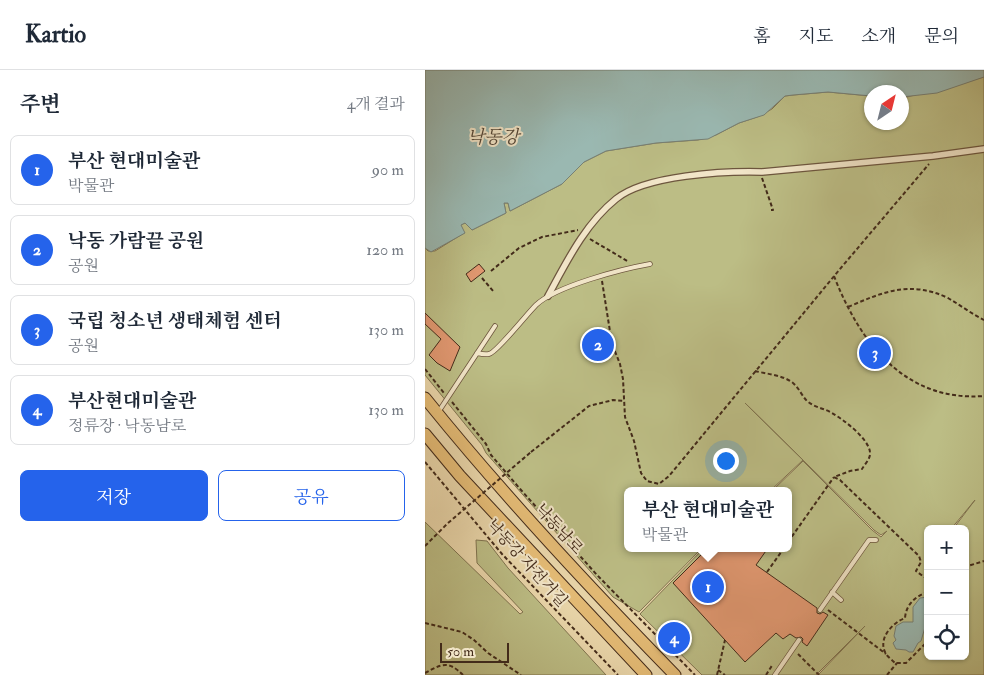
<!DOCTYPE html>
<html lang="ko">
<meta charset="utf-8">
<style>
:root{--surface:#fff;--page:#f2f2f3;--text:#1f2937;--muted:#747a83;--line:#e0e1e3;--accent:#2563eb}
body{margin:0;font-family:"IM FELL Double Pica","Noto Serif KR",serif;background:var(--page);color:var(--text)}
.controls{position:absolute;right:15px;bottom:15px;display:grid;overflow:hidden;border-radius:8px;box-shadow:0 1px 4px #0004}
.controls button{width:45px;height:45px;display:grid;place-items:center;padding:0;border:0;border-bottom:1px solid var(--line);background:var(--surface);color:var(--text);font:25px sans-serif}
.compass{position:absolute;left:439px;top:15px;width:45px;height:45px;border-radius:50%;background:var(--surface);box-shadow:0 1px 4px #0004;rotate:35deg}
.scale{position:absolute;left:15px;bottom:12px;width:69px;box-sizing:border-box;padding-left:5px;border:2px solid #432b1a;border-top:0;font-size:14px;line-height:18px;white-space:nowrap;color:#432b1a;-webkit-text-stroke:4px #f1e5c8;paint-order:stroke}
.you{position:absolute;left:300px;top:390px;width:18px;height:18px;margin:-12px;border:4px solid #fff;border-radius:50%;background:#1a73e8;box-shadow:0 0 0 8px #1a73e833}
.badge{display:grid;place-items:center;width:32px;height:32px;border-radius:50%;background:var(--accent);color:#fff;font-size:16px;font-weight:700}
.pin{position:absolute;translate:-50% -50%;border:2px solid #fff;box-shadow:0 1px 5px #0006}
.popup{position:absolute;left:199px;top:417px;width:168px;height:65px;box-sizing:border-box;display:grid;place-content:center;border-radius:8px;background:var(--surface);filter:drop-shadow(0 1px 4px #0005);font-size:16px;white-space:nowrap;color:var(--muted)}
.popup b{font-size:19px;color:var(--text)}
.popup::after{content:'';position:absolute;left:50%;top:100%;margin-left:-10px;border:10px solid transparent;border-top-color:var(--surface)}
.list{margin:0;padding:0;list-style:none}
h2{display:flex;justify-content:space-between;align-items:center;height:65px;margin:0;padding:0 20px;font-size:21px}
h2 small{font-size:16px;font-weight:400;color:var(--muted)}
.list li{display:grid;grid-template-columns:32px 1fr auto;gap:15px;align-items:center;box-sizing:border-box;height:70px;margin:0 10px 10px;padding:0 10px;border:1px solid var(--line);border-radius:8px}
.list b{display:block;font-size:19px;white-space:nowrap}
.list p{margin:0;font-size:16px;white-space:nowrap;color:var(--muted)}
.list em{font-size:16px;font-style:normal;color:var(--muted)}
.actions{display:flex;gap:10px;padding:15px 20px}
.actions a{flex:1;padding:11px 0;border:1px solid var(--accent);border-radius:8px;text-align:center;font-size:18px;color:var(--accent)}
.actions .main{background:var(--accent);color:#fff}
.icon{flex:none;width:28px;height:28px;fill:none;stroke:currentColor;stroke-width:2;stroke-linecap:round;stroke-linejoin:round}
.map{position:relative;flex:none;width:559px;height:605px;overflow:hidden}
header{display:flex;align-items:center;gap:30px;box-sizing:border-box;height:70px;padding:0 25px;background:var(--surface);border-bottom:1px solid var(--line)}
header strong{font-size:24px}
nav{display:flex;gap:28px;margin-inline-start:auto;font-size:18px}
main{display:flex}
aside{flex:1;background:var(--surface)}
.map>svg:first-child{display:block}
.green{fill:#bcbd85;stroke:#807450;fill-rule:evenodd}
.water{fill:#9ab8b1;stroke:#778075}
.building{fill:#e09770;stroke:#432b1a}
.lines{fill:none;stroke-linecap:round;stroke-linejoin:round}
.service-casing{stroke:#6d563e;stroke-width:5.5}
.pedestrian-casing{stroke:#6d563e;stroke-width:8}
.primary-casing{stroke:#432b1a;stroke-width:13}
.path{stroke:#432b1a;stroke-width:2;stroke-dasharray:4 2.5;stroke-linecap:butt}
.service{stroke:#f1e5c8;stroke-width:4}
.pedestrian{stroke:#f1e5c8;stroke-width:5.5}
.primary{stroke:#e5bc76;stroke-width:11}
.path-bridge{stroke:#432b1a;stroke-width:2;stroke-dasharray:4 2.5;stroke-linecap:butt}
.labels{text-anchor:middle;dominant-baseline:central;stroke-width:4;stroke-linejoin:round;paint-order:stroke}
.street-label{font-size:16px;fill:#432b1a;stroke:#f1e5c8}
.water-label{font-size:18px;font-style:italic;fill:#544738;stroke:#f1e5c8}
</style>
<header>
<strong>Kartio</strong>
<nav><a>홈</a><a>지도</a><a>소개</a><a>문의</a></nav>
</header>
<main>
<aside>
<h2>주변<small>4개 결과</small></h2>
<ul class="list">
<li><span class="badge">1</span><div><b>부산 현대미술관</b><p>박물관</p></div><em>90 m</em></li>
<li><span class="badge">2</span><div><b>낙동 가람끝 공원</b><p>공원</p></div><em>120 m</em></li>
<li><span class="badge">3</span><div><b>국립 청소년 생태체험 센터</b><p>공원</p></div><em>130 m</em></li>
<li><span class="badge">4</span><div><b>부산현대미술관</b><p>정류장 · 낙동남로</p></div><em>130 m</em></li>
</ul>
<div class="actions"><a class="main">저장</a><a>공유</a></div>
</aside>
<div class="map">
<svg width="559" height="605" viewBox="0 0 559 605">
<rect width="100%" height="100%" fill="#ead7ab"/>
<filter id="stains"><feTurbulence type="fractalNoise" baseFrequency=".004" numOctaves="4"/><feColorMatrix values="0 0 0 0 .2 0 0 0 0 .09 0 0 0 0 .02 0 0 0 .5 -.17"/></filter>
<radialGradient id="worn" r=".72"><stop offset=".6" stop-color="#630" stop-opacity="0"/><stop offset="1" stop-color="#630" stop-opacity=".3"/></radialGradient>
<path class="green" d="M 559,7 L 559,605 L 393,605 L 440,556 L 391,605 L 277,605 L 215,544 L 279,478 L 363,478 L 363,421 L 347,421 L 378,391 L 447,460 L 456,467 L 462,461 L 456,465 L 449,460 L 320,333 L 378,390 L 345,421 L 203,421 L 203,478 L 277,478 L 214,542 L 188,527 L 61,383 L 57,375 L 0,305 L 0,178 L 3,181 L 10,181 L 39,163 L 35,155 L 40,153 L 47,160 L 81,143 L 79,133 L 83,133 L 85,141 L 137,114 L 159,92 L 181,81 L 231,73 L 273,70 L 291,65 L 314,53 L 332,47 L 347,39 L 360,26 L 368,25 L 403,22 L 446,26 L 447,52 L 477,52 L 477,27 L 482,27 ZM 550,430 L 528,459 L 540,459 L 540,586 L 503,586 L 503,459 L 526,459 Z
M 0,452 L 95,544 L 98,542 L 52,493 L 51,470 L 62,471 L 83,498 L 181,605 L 0,605 Z"/>
<path class="water" d="M 0,0 L 559,0 L 559,7 L 512,23 L 477,27 L 477,22 L 447,22 L 446,26 L 403,22 L 368,25 L 360,26 L 339,45 L 314,53 L 283,69 L 231,73 L 181,81 L 159,92 L 137,114 L 85,141 L 83,133 L 79,133 L 81,143 L 47,160 L 40,153 L 36,155 L 40,163 L 6,182 L 0,178 Z
M 503,527 L 503,553 L 501,554 L 496,571 L 493,573 L 488,582 L 484,582 L 481,580 L 471,579 L 468,573 L 471,570 L 469,566 L 471,556 L 478,552 L 488,552 L 488,537 L 495,528 Z"/>
<path class="building" d="M 54,194 L 60,201 L 46,212 L 41,204 Z
M 0,243 L 35,277 L 25,301 L 12,293 L 4,285 L 16,269 L 0,254 Z
M 283,478 L 343,478 L 331,495 L 392,538 L 392,543 L 395,544 L 398,542 L 403,545 L 382,576 L 377,572 L 378,569 L 376,567 L 371,568 L 365,564 L 358,569 L 351,563 L 320,592 L 248,513 Z"/>
<g class="lines">
<defs>
<path id="service" d="M 52,283 C 56,284 60,285 64,284 C 71,283 102,244 111,235 C 131,216 197,199 225,194
M 14,341 L 70,256
M 407,522 L 416,530
M 395,540 L 444,470 L 451,470
M 350,605 L 374,570"/>
<path id="pedestrian" d="M 123,226 C 142,191 160,154 191,129 C 220,105 300,101 337,102 L 508,86 L 559,79"/>
<path id="primary" d="M 0,328 C 78,425 163,516 250,605
M 0,364 L 35,406 L 221,605"/>
</defs>
<use href="#service" class="service-casing"/>
<use href="#pedestrian" class="pedestrian-casing"/>
<use href="#primary" class="primary-casing"/>
<path class="path" d="M 337,108 L 348,140 L 346,140
M 165,169 L 204,192
M 66,201 L 94,178 L 117,167 L 153,160
M 409,206 C 435,273 480,332 559,326
M 57,208 L 68,221
M 177,211 L 187,274 L 195,294 L 198,309 L 200,347 L 209,371 L 216,403 L 222,411 L 234,414 L 244,406 L 415,199 L 504,94
M 423,237 C 458,222 485,210 523,228 C 535,235 547,244 559,250
M 0,299 L 19,323
M 330,301 C 342,304 358,305 368,313 C 374,318 377,326 382,331 C 390,338 399,338 407,343 C 419,350 443,368 445,382 C 446,388 440,394 437,399 L 425,401 L 409,407 L 415,410 L 494,486 L 496,492 L 491,501 L 503,510
M 27,332 L 61,374 L 66,385 L 96,420 L 172,505 L 270,605
M 106,382 L 164,336 L 188,330 L 199,331
M 0,392 L 77,484 L 193,605
M 363,472 L 409,407
M 0,476 L 23,453
M 540,499 L 543,496 L 559,491
M 342,502 L 359,478
M 503,522 C 490,526 481,535 480,548 C 467,553 452,569 461,584 C 463,587 467,590 470,593 L 481,593 L 503,571
M 403,540 L 461,584
M 0,553 L 37,562 L 49,570 L 63,583 L 96,605
M 373,584 L 394,605
M 293,600 L 300,605
M 0,603 C 17,594 23,590 38,605
M 292,605 L 300,570
M 341,605 L 348,594
M 462,605 L 472,593"/>
<use href="#service" class="service"/>
<use href="#pedestrian" class="pedestrian"/>
<use href="#primary" class="primary"/>
<path class="path-bridge" d="M 23,453 L 106,382"/>
</g>
<g class="labels">
<g class="street-label">
<text transform="translate(134 459) rotate(48)">낙동남로</text>
<text transform="translate(102 493) rotate(48)">낙동강 자전거길</text>
</g>
<g class="water-label">
<text x="68" y="67">낙동강</text>
</g>
</g>
<rect width="100%" height="100%" filter="url(#stains)"/>
<rect width="100%" height="100%" fill="url(#worn)"/>
</svg>
<div class="controls">
<button>+</button>
<button>−</button>
<button><svg class="icon" aria-label="locate" viewBox="0 0 24 24"><circle cx="12" cy="12" r="6"/><path d="M12 2v4M12 18v4M2 12h4M18 12h4"/></svg></button>
</div>
<svg class="compass" viewBox="-18 -18 36 36"><path d="M0-13l5 13h-10z" fill="#e53935"/><path d="M0 13l5-13h-10z" fill="#747a83"/></svg>
<div class="scale">50 m</div>
<div class="you"></div>
<div class="pin badge" style="left:283px;top:517px">1</div>
<div class="popup"><b>부산 현대미술관</b>박물관</div>
<div class="pin badge" style="left:173px;top:275px">2</div>
<div class="pin badge" style="left:450px;top:283px">3</div>
<div class="pin badge" style="left:249px;top:568px">4</div>
</div>
</main>
